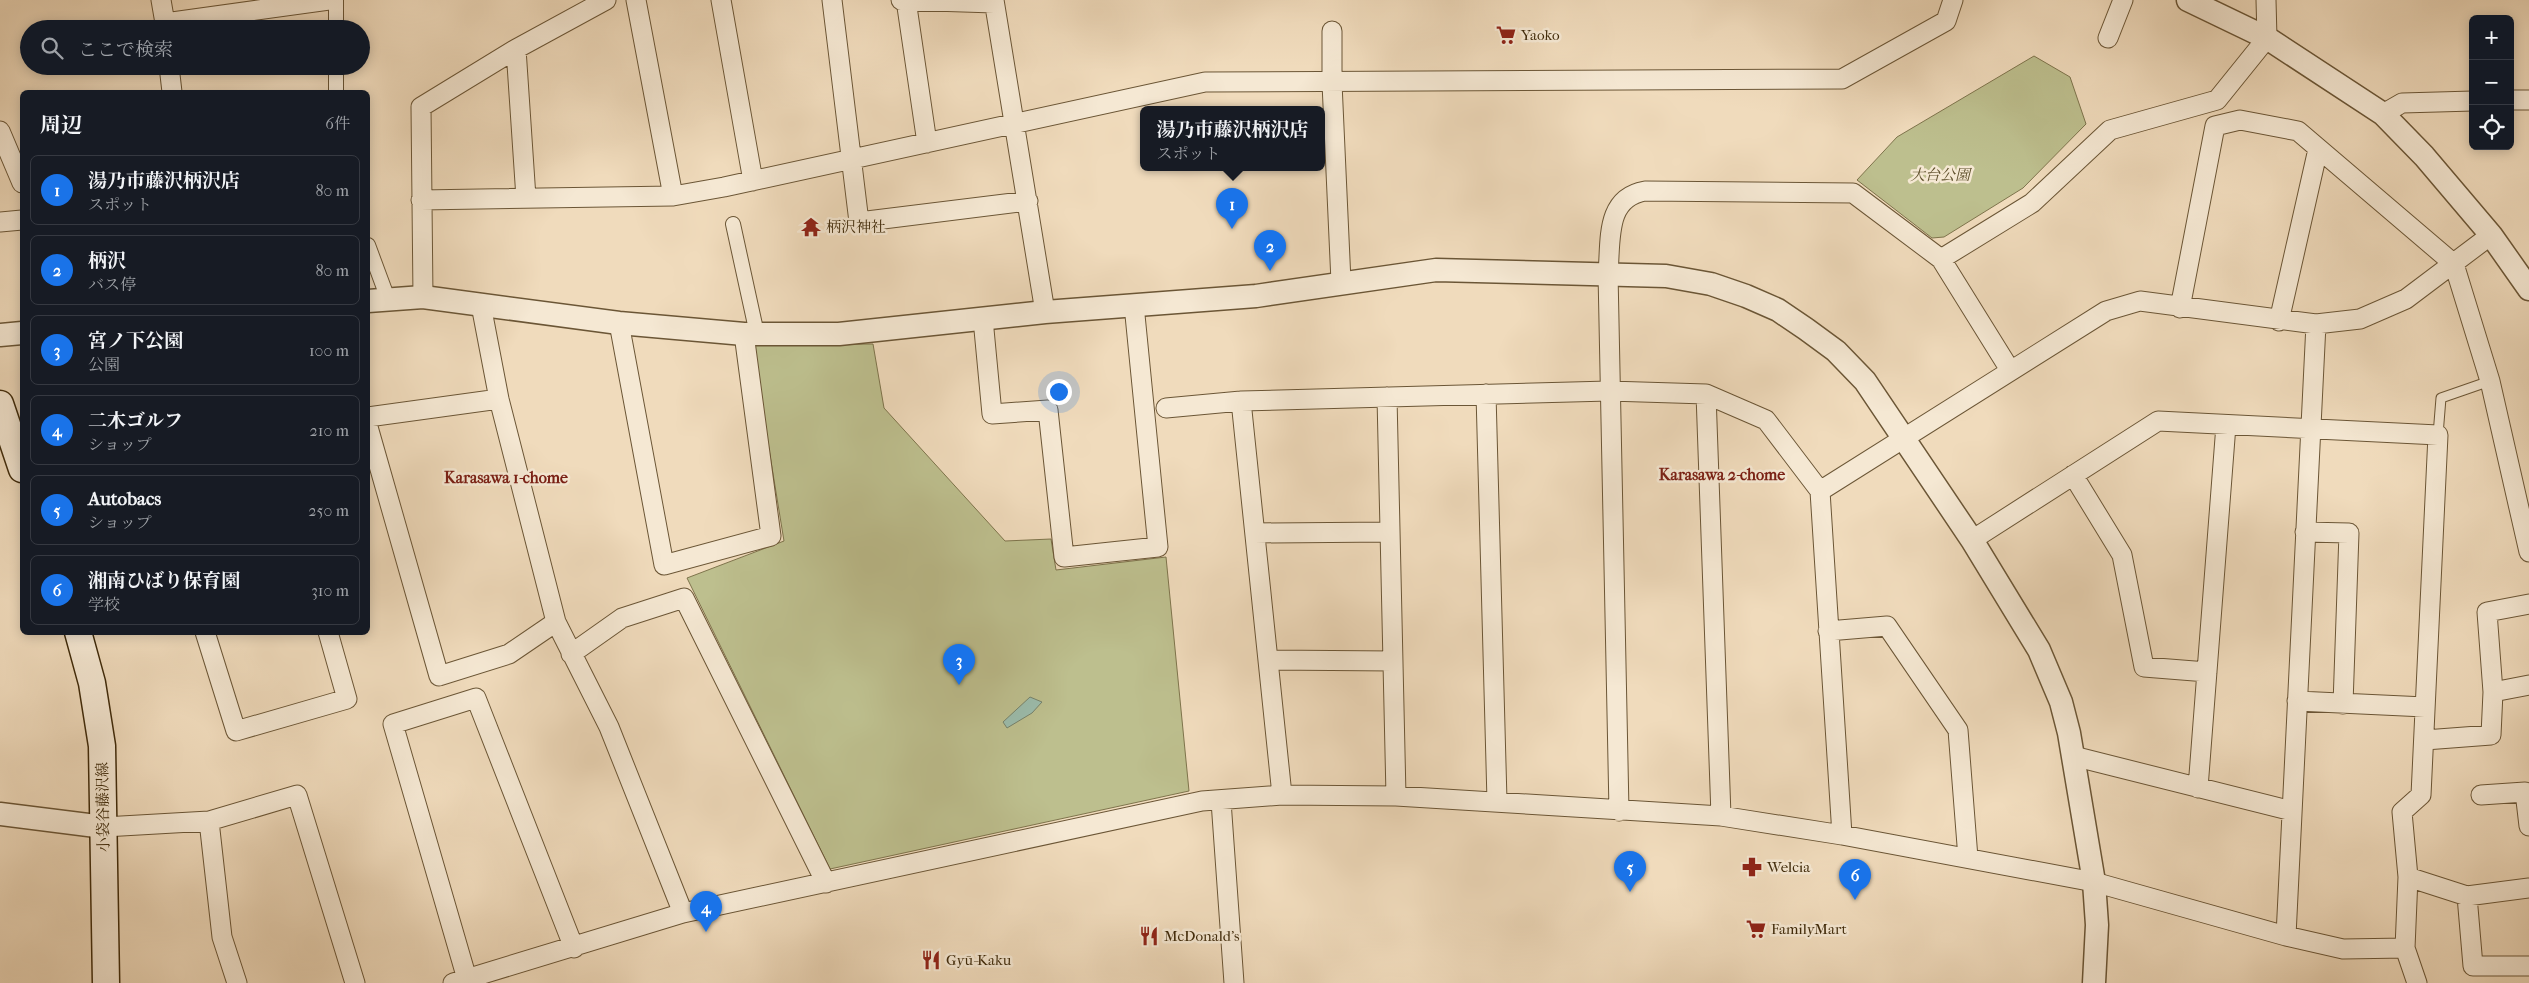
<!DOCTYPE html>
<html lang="ja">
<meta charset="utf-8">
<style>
:root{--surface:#171b24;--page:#20242c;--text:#f1f3f6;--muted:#9ea1a6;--line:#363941;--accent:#1a73e8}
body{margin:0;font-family:"IM FELL French Canon","Noto Serif JP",serif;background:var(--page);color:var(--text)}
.controls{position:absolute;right:15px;top:15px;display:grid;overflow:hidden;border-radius:8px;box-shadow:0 2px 12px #0003}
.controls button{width:45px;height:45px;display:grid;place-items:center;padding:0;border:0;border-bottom:1px solid var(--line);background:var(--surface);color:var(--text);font:25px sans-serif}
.you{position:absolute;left:1058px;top:391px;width:18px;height:18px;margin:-12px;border:4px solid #fff;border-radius:50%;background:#1a73e8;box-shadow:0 0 0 8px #1a73e833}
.badge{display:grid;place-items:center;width:32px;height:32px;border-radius:50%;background:var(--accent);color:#fff;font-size:16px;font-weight:700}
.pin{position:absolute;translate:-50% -41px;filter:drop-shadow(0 1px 2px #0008)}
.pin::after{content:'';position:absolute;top:26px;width:18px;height:15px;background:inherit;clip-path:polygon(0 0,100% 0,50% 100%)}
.popup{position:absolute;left:1140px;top:106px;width:185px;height:65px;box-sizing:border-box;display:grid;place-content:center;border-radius:8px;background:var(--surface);filter:drop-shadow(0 1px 4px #0005);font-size:16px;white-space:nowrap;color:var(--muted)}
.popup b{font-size:19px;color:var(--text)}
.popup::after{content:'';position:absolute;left:50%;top:100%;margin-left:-10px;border:10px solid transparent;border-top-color:var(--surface)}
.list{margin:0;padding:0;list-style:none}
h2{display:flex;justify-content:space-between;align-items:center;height:65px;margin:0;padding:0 20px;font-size:21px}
h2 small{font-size:16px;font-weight:400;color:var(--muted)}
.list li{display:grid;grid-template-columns:32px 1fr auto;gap:15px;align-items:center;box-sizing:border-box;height:70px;margin:0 10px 10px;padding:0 10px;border:1px solid var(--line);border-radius:8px}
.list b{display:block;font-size:19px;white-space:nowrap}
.list p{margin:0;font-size:16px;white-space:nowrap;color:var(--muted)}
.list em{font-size:16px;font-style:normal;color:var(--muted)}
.icon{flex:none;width:28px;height:28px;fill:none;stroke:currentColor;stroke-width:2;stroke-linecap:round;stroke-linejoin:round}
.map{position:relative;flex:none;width:2529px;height:983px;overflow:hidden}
.search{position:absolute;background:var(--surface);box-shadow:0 2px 12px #0003;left:20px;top:20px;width:350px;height:55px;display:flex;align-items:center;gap:12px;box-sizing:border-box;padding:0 18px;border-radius:28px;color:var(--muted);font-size:19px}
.panel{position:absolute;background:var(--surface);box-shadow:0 2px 12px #0003;left:20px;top:90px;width:350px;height:545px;border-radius:8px}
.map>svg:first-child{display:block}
.green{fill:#bdbf8e;stroke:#7e744c}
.water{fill:#9bbcac;stroke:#76826b}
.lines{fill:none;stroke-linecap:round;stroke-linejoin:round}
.service-casing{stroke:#6b5636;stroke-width:11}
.pedestrian-casing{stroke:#6b5636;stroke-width:16}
.minor-casing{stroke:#6b5636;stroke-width:21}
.tertiary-casing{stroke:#6b5636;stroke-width:25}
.secondary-casing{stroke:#3f2a0a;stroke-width:29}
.service{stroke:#f5e8d3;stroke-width:9}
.pedestrian{stroke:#f5e8d3;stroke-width:14}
.minor{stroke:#f5e8d3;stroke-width:19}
.tertiary{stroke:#f5e8d3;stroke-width:22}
.secondary{stroke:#f5e8d3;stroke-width:26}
.labels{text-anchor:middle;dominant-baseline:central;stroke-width:5;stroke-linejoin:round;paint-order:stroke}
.poi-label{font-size:15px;fill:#3f2a0a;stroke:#f5e8d3;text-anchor:start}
.park-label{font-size:15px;font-style:italic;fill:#5e4f2b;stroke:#f5e8d3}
.street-label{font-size:15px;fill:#3f2a0a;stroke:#f5e8d3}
.neighbourhood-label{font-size:16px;font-weight:bold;fill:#7a1f14;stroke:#f5e8d3}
</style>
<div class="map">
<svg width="2529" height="983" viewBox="0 0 2529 983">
<rect width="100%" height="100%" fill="#f0dbbc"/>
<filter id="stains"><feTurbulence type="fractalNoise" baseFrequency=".004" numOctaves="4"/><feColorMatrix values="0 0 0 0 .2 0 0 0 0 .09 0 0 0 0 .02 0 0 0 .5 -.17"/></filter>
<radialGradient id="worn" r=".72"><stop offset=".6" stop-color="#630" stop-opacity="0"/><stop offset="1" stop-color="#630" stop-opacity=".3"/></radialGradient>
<path class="green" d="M 2034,56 L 2070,77 L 2086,124 L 2023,188 L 1944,237 L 1932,238 L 1857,180 L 1897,137 Z
M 873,344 L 884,408 L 1005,541 L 1051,539 L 1056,570 L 1166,557 L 1189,791 L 830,869 L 687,578 L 784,541 L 752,345 Z"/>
<path class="water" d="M 1030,697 L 1042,702 L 1032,713 L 1007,728 L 1003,722 Z"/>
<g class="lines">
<defs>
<path id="service" d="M 2438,435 L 2441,398 L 2490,381"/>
<path id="pedestrian" d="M 336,0 L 336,29
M 336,66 L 336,92
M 733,224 L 757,334
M 368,245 L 388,299"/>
<path id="minor" d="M 161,0 L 166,29
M 636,0 L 673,196
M 721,0 L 753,181
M 832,0 L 859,222 L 1028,201
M 901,0 L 994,3
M 906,0 L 927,143
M 994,0 L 1045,312
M 165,23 L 329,0
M 1332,31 L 1332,83 L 1341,282
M 2108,38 L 2123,0
M 516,49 L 526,198
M 169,66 L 172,92
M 2510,100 L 2529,100
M 2383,114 L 2402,103 L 2473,101
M 0,131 L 22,183
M 421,200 L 673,196 L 724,187 L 1205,82 L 1842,79 L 1946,21 L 1953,0
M 0,222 L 22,220
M 1941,259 L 2032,203 L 2110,130 L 2217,100 L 2267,38 L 2266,0
M 423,297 L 421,107 L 516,49 L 606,0
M 481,305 L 499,399 L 556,622 L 609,727 L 683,913
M 2180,308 L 2215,126 L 2240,120 L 2298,131 L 2454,264 L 2490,381 L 2529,552
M 983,319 L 992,414 L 1048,410 L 1064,557 L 1158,547 L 1134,305
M 2279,321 L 2318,149
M 619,323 L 664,565 L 771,536 L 744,334
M 1486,394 L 1497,801
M 1706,394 L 1721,816
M 1387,397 L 1396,796
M 1241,401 L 1282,795
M 1166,408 L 1241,401 L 1609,391 L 1706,394 L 1766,420 L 1820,491 L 1842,835
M 368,417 L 499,399
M 368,427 L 439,676 L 509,654 L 556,622
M 2073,475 L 2122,555 L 2144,667 L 2207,672
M 1820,491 L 2106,311 L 2140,301 L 2316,324 L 2360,319 L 2406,299 L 2491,235
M 2305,532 L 2349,533 L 2343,704
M 1255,533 L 1390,532
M 1972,540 L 2158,421 L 2438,435 L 2421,795 L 2402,812 L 2408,877 L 2405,948 L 2417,983
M 1828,631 L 1887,626 L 1958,730 L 1968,858
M 205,632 L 236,731 L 347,699 L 328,632
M 571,654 L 622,618 L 684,598 L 826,883
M 1268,660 L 1393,661
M 2493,692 L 2529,685
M 2297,701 L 2425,707
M 2425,740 L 2491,735 L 2493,692 L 2487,612 L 2529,604
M 2073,756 L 2292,811
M 2198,788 L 2226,425
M 2481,795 L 2525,792 L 2529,826
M 1221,801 L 1234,983
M 1619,811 L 1608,273 C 1611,240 1605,198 1645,191 L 1853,193 L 1941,259 L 2010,370
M 209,821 L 297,795 L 355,983
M 104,827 L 209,821 L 222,937 L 237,983
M 2408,877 L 2467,896 L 2529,888
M 2467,896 L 2473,966 L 2529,966
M 2286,936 L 2316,324
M 467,979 L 393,724 L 476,698 L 574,948
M 453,983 L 683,913 L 1202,801 L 1282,795 L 1396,796 L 1721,816 L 1842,835 L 2094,882 L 2286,936 L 2343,949 L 2405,948"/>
<path id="tertiary" d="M 2188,0 L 2267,38 L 2383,114 L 2424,156 L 2491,235 L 2529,289
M 368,301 L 423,297 L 619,323 L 744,334 L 839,334 L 1045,312 L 1256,296 L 1436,270 L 1666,276 L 1711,284 L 1746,296 L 1778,310 L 1806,329 L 1836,351 L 1865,381 L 1972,540 L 2039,650 L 2061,702 L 2069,733 L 2094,882 L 2097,925 L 2094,983
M 0,335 L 22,333
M 0,814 L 104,827"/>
<path id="secondary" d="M 0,404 L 22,469
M 78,632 L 92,683 L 102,746 L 106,983"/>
</defs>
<use href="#service" class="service-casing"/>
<use href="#pedestrian" class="pedestrian-casing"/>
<use href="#minor" class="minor-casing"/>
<use href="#tertiary" class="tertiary-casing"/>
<use href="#secondary" class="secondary-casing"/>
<use href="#service" class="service"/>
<use href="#pedestrian" class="pedestrian"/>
<use href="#minor" class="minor"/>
<use href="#tertiary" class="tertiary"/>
<use href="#secondary" class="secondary"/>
</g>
<defs>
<symbol id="supermarket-bare" viewBox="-9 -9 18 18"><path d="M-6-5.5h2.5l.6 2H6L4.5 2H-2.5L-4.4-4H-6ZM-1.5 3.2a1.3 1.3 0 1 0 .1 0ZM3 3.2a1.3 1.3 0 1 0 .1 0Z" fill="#8f2418" stroke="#f5e8d3" stroke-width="2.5" paint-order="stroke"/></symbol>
<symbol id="temple-bare" viewBox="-9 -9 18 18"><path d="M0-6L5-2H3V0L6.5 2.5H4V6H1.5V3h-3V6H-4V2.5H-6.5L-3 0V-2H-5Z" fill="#8f2418" stroke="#f5e8d3" stroke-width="2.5" paint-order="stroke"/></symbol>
<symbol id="pharmacy-bare" viewBox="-9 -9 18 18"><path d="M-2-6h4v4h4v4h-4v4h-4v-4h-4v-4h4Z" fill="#8f2418" stroke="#f5e8d3" stroke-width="2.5" paint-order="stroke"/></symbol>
<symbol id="restaurant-bare" viewBox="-9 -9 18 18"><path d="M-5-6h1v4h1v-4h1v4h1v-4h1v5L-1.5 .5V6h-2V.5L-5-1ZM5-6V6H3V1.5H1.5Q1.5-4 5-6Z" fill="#8f2418" stroke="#f5e8d3" stroke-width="2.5" paint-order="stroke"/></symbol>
</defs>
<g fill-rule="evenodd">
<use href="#supermarket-bare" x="1492" y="21" width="28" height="28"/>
<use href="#temple-bare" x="797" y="213" width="28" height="28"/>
<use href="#pharmacy-bare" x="1738" y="853" width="28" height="28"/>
<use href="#supermarket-bare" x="1742" y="915" width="28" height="28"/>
<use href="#restaurant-bare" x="1135" y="922" width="28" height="28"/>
<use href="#restaurant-bare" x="917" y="946" width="28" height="28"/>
</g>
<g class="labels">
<g class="poi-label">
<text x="1521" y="35">Yaoko</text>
<text x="826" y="227">柄沢神社</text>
<text x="1767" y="867">Welcia</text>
<text x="1771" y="929">FamilyMart</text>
<text x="1164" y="936">McDonald's</text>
<text x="946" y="960">Gyū-Kaku</text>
</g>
<g class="park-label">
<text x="1940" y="175">大台公園</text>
</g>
<g class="street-label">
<text transform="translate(103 807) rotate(-91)">小袋谷藤沢線</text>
</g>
<g class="neighbourhood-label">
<text x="1722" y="474">Karasawa 2-chome</text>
<text x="506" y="477">Karasawa 1-chome</text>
</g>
</g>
<rect width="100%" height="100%" filter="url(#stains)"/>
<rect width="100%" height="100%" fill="url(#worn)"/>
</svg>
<div class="controls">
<button>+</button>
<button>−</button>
<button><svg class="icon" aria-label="locate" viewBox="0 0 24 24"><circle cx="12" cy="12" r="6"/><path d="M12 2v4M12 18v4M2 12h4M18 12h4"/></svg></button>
</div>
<div class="you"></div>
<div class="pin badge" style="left:1232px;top:229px">1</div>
<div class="popup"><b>湯乃市藤沢柄沢店</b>スポット</div>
<div class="pin badge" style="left:1270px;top:271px">2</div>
<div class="pin badge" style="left:959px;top:685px">3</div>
<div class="pin badge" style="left:706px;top:932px">4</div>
<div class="pin badge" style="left:1630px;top:892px">5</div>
<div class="pin badge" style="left:1855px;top:900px">6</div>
<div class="search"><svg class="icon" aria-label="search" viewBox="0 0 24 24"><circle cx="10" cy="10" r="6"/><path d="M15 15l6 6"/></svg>ここで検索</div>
<section class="panel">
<h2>周辺<small>6件</small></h2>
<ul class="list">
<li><span class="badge">1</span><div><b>湯乃市藤沢柄沢店</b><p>スポット</p></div><em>80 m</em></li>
<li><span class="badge">2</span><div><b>柄沢</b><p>バス停</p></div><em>80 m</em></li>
<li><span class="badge">3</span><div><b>宮ノ下公園</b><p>公園</p></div><em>100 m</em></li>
<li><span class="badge">4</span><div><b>二木ゴルフ</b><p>ショップ</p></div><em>210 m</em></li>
<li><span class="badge">5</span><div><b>Autobacs</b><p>ショップ</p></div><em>250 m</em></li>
<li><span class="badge">6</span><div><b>湘南ひばり保育園</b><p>学校</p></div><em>310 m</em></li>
</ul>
</section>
</div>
